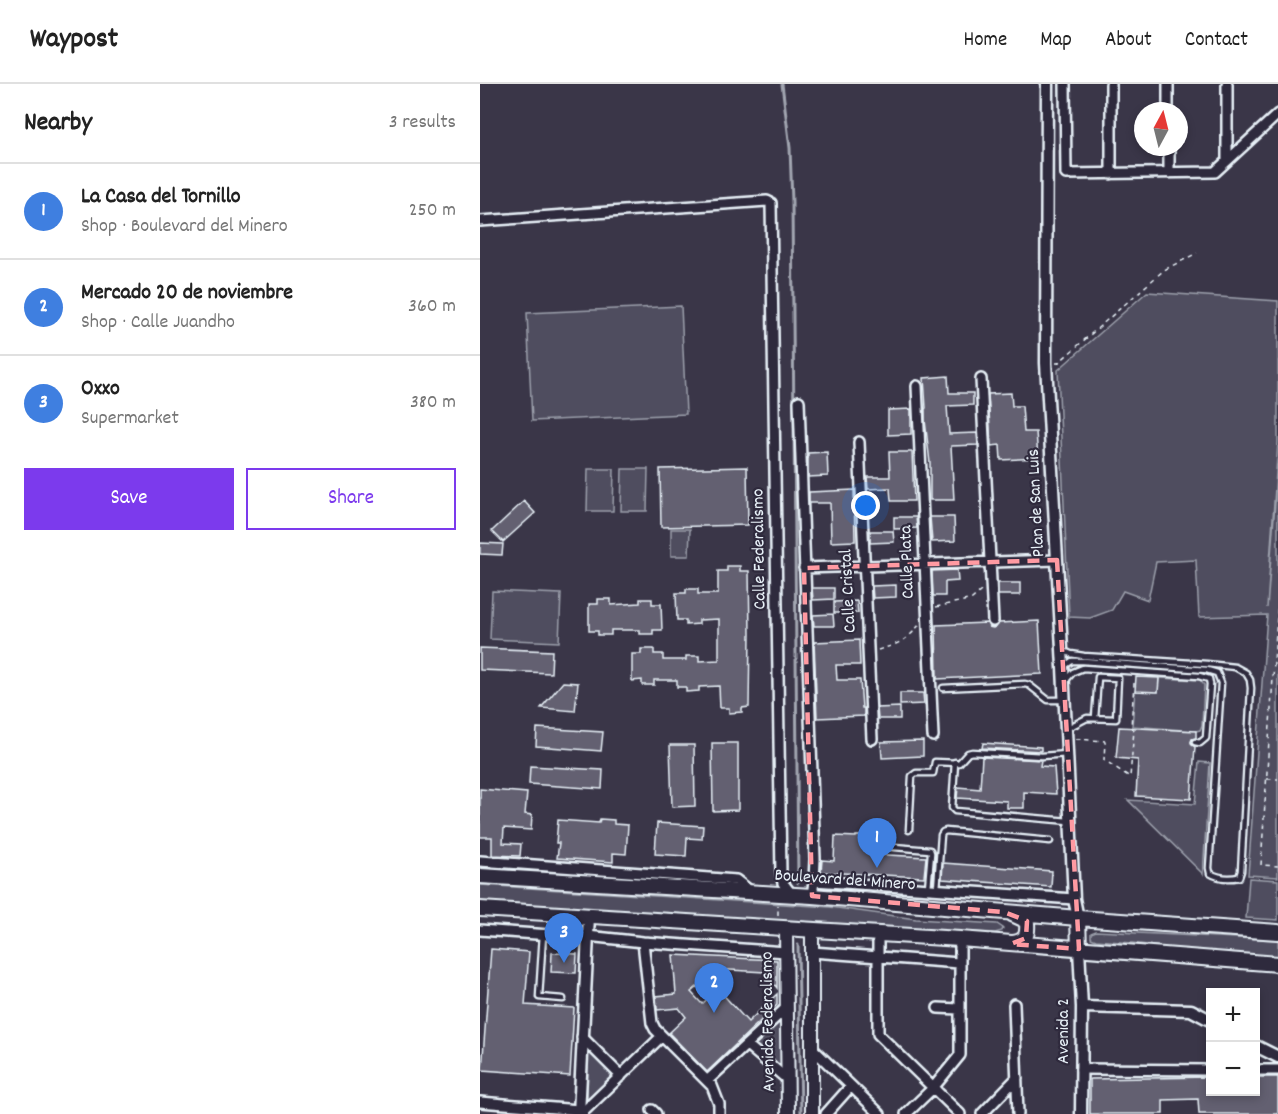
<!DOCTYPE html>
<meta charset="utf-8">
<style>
:root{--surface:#fff;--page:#f2f2f2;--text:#222;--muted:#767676;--line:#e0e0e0;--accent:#7c3aed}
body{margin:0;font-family:Dekko,sans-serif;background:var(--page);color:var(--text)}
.controls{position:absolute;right:18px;bottom:18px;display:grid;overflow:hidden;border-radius:0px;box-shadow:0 3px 9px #0003}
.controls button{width:54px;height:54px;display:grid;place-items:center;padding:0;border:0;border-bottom:2px solid var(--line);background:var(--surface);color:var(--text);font:30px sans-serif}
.compass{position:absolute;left:654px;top:18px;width:54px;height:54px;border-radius:50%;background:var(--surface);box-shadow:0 3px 9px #0003;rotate:7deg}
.you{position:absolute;left:386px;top:422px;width:21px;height:21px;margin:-15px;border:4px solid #fff;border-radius:50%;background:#1a73e8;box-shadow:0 0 0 9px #1a73e833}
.badge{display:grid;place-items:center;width:39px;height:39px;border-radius:50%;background:var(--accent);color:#fff;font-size:20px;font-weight:700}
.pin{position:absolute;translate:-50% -50px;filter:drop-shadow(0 2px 3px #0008)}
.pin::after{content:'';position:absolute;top:32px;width:21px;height:18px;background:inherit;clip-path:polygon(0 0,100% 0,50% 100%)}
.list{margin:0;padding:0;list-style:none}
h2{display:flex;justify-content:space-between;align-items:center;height:78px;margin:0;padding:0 24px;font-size:26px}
h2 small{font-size:20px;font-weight:400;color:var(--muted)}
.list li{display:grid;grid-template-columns:39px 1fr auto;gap:18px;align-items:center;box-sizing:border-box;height:96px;padding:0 24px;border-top:2px solid var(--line)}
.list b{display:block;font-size:22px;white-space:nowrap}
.list p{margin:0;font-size:20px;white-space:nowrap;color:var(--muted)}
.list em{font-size:20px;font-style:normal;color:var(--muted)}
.actions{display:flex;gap:12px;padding:18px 24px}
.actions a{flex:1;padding:14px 0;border:2px solid var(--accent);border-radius:0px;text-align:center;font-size:21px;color:var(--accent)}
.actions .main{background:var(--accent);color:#fff}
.map{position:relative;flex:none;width:798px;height:1030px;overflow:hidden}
header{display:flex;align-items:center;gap:36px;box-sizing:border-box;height:84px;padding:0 30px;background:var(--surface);border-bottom:2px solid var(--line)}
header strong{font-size:28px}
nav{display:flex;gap:33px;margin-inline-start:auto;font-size:21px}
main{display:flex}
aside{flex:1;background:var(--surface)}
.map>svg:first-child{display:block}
.green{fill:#504e5f;stroke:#9ca0ac;stroke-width:1.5}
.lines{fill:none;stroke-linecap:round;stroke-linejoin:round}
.stream{stroke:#a2a6b1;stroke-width:3}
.building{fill:#636171;stroke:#e8f1f8;stroke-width:1.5}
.service-casing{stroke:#e8f1f8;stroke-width:9}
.minor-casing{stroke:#e8f1f8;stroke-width:14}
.tertiary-casing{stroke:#e8f1f8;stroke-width:15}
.secondary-casing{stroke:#e8f1f8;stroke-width:16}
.primary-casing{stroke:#e8f1f8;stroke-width:18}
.path{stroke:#e8f1f8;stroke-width:1.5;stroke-dasharray:4.5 4.5;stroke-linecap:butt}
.service{stroke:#2f2a3d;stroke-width:4.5}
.minor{stroke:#2f2a3d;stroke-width:9}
.tertiary{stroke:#2f2a3d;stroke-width:10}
.secondary{stroke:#2f2a3d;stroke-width:12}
.primary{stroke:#2f2a3d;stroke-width:14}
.marked{fill:none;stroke:#ff9aa2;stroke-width:4.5;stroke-dasharray:12 8;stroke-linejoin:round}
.labels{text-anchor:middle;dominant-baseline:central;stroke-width:4.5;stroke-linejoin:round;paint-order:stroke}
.street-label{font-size:18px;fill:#e8f1f8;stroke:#2f2a3d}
</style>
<header>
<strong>Waypost</strong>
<nav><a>Home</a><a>Map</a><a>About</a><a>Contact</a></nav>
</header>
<main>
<aside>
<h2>Nearby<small>3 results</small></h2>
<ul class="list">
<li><span class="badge" style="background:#3f7fe0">1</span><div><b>La Casa del Tornillo</b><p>Shop · Boulevard del Minero</p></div><em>250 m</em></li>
<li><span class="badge" style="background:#3f7fe0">2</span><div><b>Mercado 20 de noviembre</b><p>Shop · Calle Juandho</p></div><em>360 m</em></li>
<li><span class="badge" style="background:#3f7fe0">3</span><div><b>Oxxo</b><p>Supermarket</p></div><em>380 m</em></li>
</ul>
<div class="actions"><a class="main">Save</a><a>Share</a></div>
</aside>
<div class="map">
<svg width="798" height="1030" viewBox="0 0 798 1030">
<rect width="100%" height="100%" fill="#3a3648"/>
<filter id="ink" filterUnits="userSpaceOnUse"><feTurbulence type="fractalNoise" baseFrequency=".0167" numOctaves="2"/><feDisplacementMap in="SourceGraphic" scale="12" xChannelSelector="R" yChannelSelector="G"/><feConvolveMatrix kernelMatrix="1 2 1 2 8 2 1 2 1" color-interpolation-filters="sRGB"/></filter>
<g filter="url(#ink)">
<path class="green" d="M 667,208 L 798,217 L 798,358 L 787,524 L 798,380 L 798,793 L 768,791 L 787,531 L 719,533 L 716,476 L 676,478 L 668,516 L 643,507 L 632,526 L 610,534 L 589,533 L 578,286 Z
M 201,222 L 206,330 L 52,337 L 47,229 Z
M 108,385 L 134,385 L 133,427 L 107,427 Z
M 142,385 L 168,385 L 167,427 L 141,427 Z
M 191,445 L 210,445 L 209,472 L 191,472 Z
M 12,507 L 81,510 L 79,558 L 10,555 Z
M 679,594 L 720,596 L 724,601 L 722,641 L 720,646 L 716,647 L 652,642 L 655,607 L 678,608 Z
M 719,678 L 730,679 L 723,790 L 648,716 L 715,720 Z
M 769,794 L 798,796 L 798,836 L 766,834 Z
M 0,801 L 350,823 L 436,835 L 517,840 L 523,844 L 522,847 L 515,849 L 358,841 L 0,819 Z
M 616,847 L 798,856 L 798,874 L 726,869 L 652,859 L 616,856 L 611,854 L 611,849 Z
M 298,936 L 300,937 L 301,984 L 300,985 L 274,960 Z
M 108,967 L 134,993 L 107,1018 Z"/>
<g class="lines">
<path class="stream" d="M 302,0 L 310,64 L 312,118 L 318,799
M 318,861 L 321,1030"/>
</g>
<path class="building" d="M 468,292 L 469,309 L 493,309 L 493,321 L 467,322 L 469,350 L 497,349 L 498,361 L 471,362 L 474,416 L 450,416 L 450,379 L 445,336 L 445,325 L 446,324 L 444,294 Z
M 531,309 L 532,322 L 542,322 L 544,348 L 556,348 L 558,374 L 521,376 L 520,361 L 511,362 L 508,310 Z
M 431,325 L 431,350 L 408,351 L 408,326 Z
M 347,368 L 348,392 L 328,393 L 328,369 Z
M 409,368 L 432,368 L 434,417 L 411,417 L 410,404 L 388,405 L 387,393 L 410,393 Z
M 267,383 L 268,441 L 181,443 L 180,385 Z
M 374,406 L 375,457 L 351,458 L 350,419 L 329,419 L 329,408 Z
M 44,417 L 55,429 L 23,458 L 12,447 Z
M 414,433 L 436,433 L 437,444 L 414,445 Z
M 450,433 L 474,433 L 475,457 L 452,458 Z
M 390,447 L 413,447 L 414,458 L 390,459 Z
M 0,459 L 23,460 L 22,471 L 0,470 Z
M 247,482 L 260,482 L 260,487 L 269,487 L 270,550 L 269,623 L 262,624 L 262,628 L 249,629 L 249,624 L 240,624 L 239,602 L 219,603 L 219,607 L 206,608 L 206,603 L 197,603 L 197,596 L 174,596 L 174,601 L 162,601 L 162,596 L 152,597 L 152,570 L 161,570 L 161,565 L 174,565 L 174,570 L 183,570 L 183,576 L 206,576 L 206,572 L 219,572 L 219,577 L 239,576 L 239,535 L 219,536 L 219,540 L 206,541 L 206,536 L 197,536 L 196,509 L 206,509 L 206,505 L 218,505 L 218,510 L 238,510 L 238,487 L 247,487 Z
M 477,486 L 478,497 L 465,498 L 465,512 L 453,512 L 452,487 Z
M 518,499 L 540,499 L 540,511 L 518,511 Z
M 416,501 L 416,513 L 393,514 L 392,502 Z
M 332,504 L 354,504 L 354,515 L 333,516 Z
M 118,515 L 131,515 L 131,521 L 160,519 L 160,515 L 172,515 L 172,520 L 181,520 L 182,546 L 173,546 L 173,550 L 160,550 L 160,546 L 131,546 L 131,551 L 118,551 L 118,547 L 109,547 L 109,520 L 118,520 Z
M 377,517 L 378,529 L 354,529 L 354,518 Z
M 353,530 L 354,542 L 334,542 L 333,531 Z
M 559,537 L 562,590 L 457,595 L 456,541 L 507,539 L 509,543 L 513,544 L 517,542 L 519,539 Z
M 379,556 L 380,581 L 356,581 L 357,596 L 380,596 L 382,624 L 384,624 L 384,632 L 337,634 L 334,558 Z
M 0,564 L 72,567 L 71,589 L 0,586 Z
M 656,593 L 679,594 L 678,608 L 655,607 Z
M 83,598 L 98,599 L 95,627 L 61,624 Z
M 420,609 L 443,609 L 444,620 L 420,621 Z
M 420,623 L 420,635 L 398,635 L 397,624 Z
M 639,643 L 716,647 L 716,654 L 712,655 L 711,658 L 712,661 L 715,663 L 711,715 L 656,712 L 658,676 L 636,674 Z
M 57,644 L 123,648 L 121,667 L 56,662 Z
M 443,657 L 443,672 L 402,674 L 401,658 Z
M 232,659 L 258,659 L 258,726 L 233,727 Z
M 503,659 L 561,663 L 561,667 L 502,664 Z
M 190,661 L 214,661 L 215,722 L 192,723 Z
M 502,673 L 561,676 L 560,682 L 574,683 L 576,710 L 544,708 L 544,724 L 527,724 L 527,717 L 477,714 L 478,703 L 500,705 Z
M 50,682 L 123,686 L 122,705 L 49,700 Z
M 0,705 L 47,709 L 45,730 L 52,731 L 51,746 L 24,744 L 23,759 L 41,760 L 40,772 L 12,771 L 12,753 L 0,753 Z
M 120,735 L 134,736 L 134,740 L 148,741 L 146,770 L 133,769 L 133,778 L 77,774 L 79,759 L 76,759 L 78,736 L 119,739 Z
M 177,739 L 223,742 L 222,755 L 207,754 L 206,772 L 175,770 Z
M 355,752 L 376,753 L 376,752 L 389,752 L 388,770 L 446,773 L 444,793 L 341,788 L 342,776 L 354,777 Z
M 463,779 L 572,787 L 571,803 L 462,795 Z
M 11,865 L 49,868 L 45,921 L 94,924 L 90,992 L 2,986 Z
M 72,869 L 97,870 L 96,889 L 71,888 Z
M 193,871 L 297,876 L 297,904 L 285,888 L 232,885 L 231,891 L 211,908 L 222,920 L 238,905 L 268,938 L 297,910 L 297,921 L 227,988 L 189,949 L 206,933 L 199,924 L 177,926 L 176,912 L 196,910 Z
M 730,993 L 730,1008 L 776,1008 L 776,993 L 798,993 L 798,1030 L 719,1030 L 718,1015 L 683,1016 L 683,1030 L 610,1030 L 610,995 Z"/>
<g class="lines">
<defs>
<path id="service" d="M 582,566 L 591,570 L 604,572 L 727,580 L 755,583 L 766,589 L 770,596 L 771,604 L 761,787 L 759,793 C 749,795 738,794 730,789 L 729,784 L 741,599 L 737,589 L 727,586 L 603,577 L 592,577 L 583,583
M 586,596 L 593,588 L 603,584 L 719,592 L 729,595 L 730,600 L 726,654 L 720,659 L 715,658
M 463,604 L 545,600 L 549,601 L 568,616 L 584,616
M 586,645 L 607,634 L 636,635 L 638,594 L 618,593 L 615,634
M 475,678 L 472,724 L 475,727 L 589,737
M 429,746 L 432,692 L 436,689 L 453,689 L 455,678 L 479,679 L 488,669 L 492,668 L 562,672 L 587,670
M 402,762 L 450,766 L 451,769 L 448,804
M 457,805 L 461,751 L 463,748 L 466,747 L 570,757
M 63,850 L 59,913 L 83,915"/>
<path id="minor" d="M 585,0 L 586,90 L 735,88 L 798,30
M 631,0 L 631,90
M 688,0 L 688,27
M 747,0 L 747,77
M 689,63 L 689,89
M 0,137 L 287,117 L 291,119 L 301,791 L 303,799 L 312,811
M 501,295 L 513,537
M 437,302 L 453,652
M 319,317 L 335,775 L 334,797
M 379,358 L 392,655
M 324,484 L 577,476
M 0,777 L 256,796 L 270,807
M 332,812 L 334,797 L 594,815
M 0,846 L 70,851 L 85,845 L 107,833
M 398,850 L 398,950 L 480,1030
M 107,852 L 163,858 L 306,868
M 163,858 L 172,939 L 175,945 L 232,1002 L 239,1020 L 239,1030
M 332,868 L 479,879
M 534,920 L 538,1030
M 458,924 L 479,925
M 102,953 L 141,992
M 267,961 L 308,996
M 332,964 L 400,1030
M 601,985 L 730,986
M 776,986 L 798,986
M 227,997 L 306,924
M 0,1018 L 99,1026 L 103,1030
M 172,1026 L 176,1030
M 102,1029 L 182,952
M 346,1030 L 371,1002
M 426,1030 L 453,1004 L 480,971 L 480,855
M 502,1030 L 537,994"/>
<path id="tertiary" d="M 567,0 L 566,279 L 583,583 L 594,815 L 598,834
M 599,865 L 602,923 L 601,1030
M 602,923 L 711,926 L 730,936
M 776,962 L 798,973
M 99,1030 L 109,832"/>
<path id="secondary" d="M 306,844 L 308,1030
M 332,846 L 332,1030"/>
<path id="primary" d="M 0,792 L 332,812 L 598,834 L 798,848
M 0,825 L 480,855 L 798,880
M 532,830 L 543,835 L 547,839 C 548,851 546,857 533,859
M 598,834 L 599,865"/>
</defs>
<use href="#service" class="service-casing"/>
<use href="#minor" class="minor-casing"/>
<use href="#tertiary" class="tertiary-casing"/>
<use href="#secondary" class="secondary-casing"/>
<use href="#primary" class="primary-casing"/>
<path class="path" d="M 576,279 L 578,279 L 684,186 L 717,169
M 798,516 L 781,781 L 798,782
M 456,523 L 492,515 L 501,507
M 398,566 C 417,560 426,558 439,541
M 596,655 L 625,657 L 624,676 L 650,693 L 654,646 L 651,643 L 654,599
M 787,695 L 798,695
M 298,831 L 298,821"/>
<use href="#service" class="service"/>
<use href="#minor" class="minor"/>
<use href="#tertiary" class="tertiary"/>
<use href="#secondary" class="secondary"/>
<use href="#primary" class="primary"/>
</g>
</g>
<path class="marked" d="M 577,476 L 599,865 L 531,860 L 546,854 L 547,837 L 524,828 L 332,812 L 324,484 Z"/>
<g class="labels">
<g class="street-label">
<text transform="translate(557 419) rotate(-93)">Plan de San Luis</text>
<text transform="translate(280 465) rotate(-91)">Calle Federalismo</text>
<text transform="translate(428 478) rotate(-92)">Calle Plata</text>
<text transform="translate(369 507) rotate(-93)">Calle Cristal</text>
<text transform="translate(365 797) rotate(4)">Boulevard del Minero</text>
<text transform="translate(289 938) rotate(-91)">Avenida Federalismo</text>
<text transform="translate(584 947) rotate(-90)">Avenida 2</text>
</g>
</g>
</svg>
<div class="controls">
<button>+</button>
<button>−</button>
</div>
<svg class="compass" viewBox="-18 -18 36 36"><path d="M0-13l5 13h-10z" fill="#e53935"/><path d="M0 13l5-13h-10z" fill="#767676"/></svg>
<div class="you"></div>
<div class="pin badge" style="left:397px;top:784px;background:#3f7fe0">1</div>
<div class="pin badge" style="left:234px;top:929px;background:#3f7fe0">2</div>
<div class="pin badge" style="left:84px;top:879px;background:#3f7fe0">3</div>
</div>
</main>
